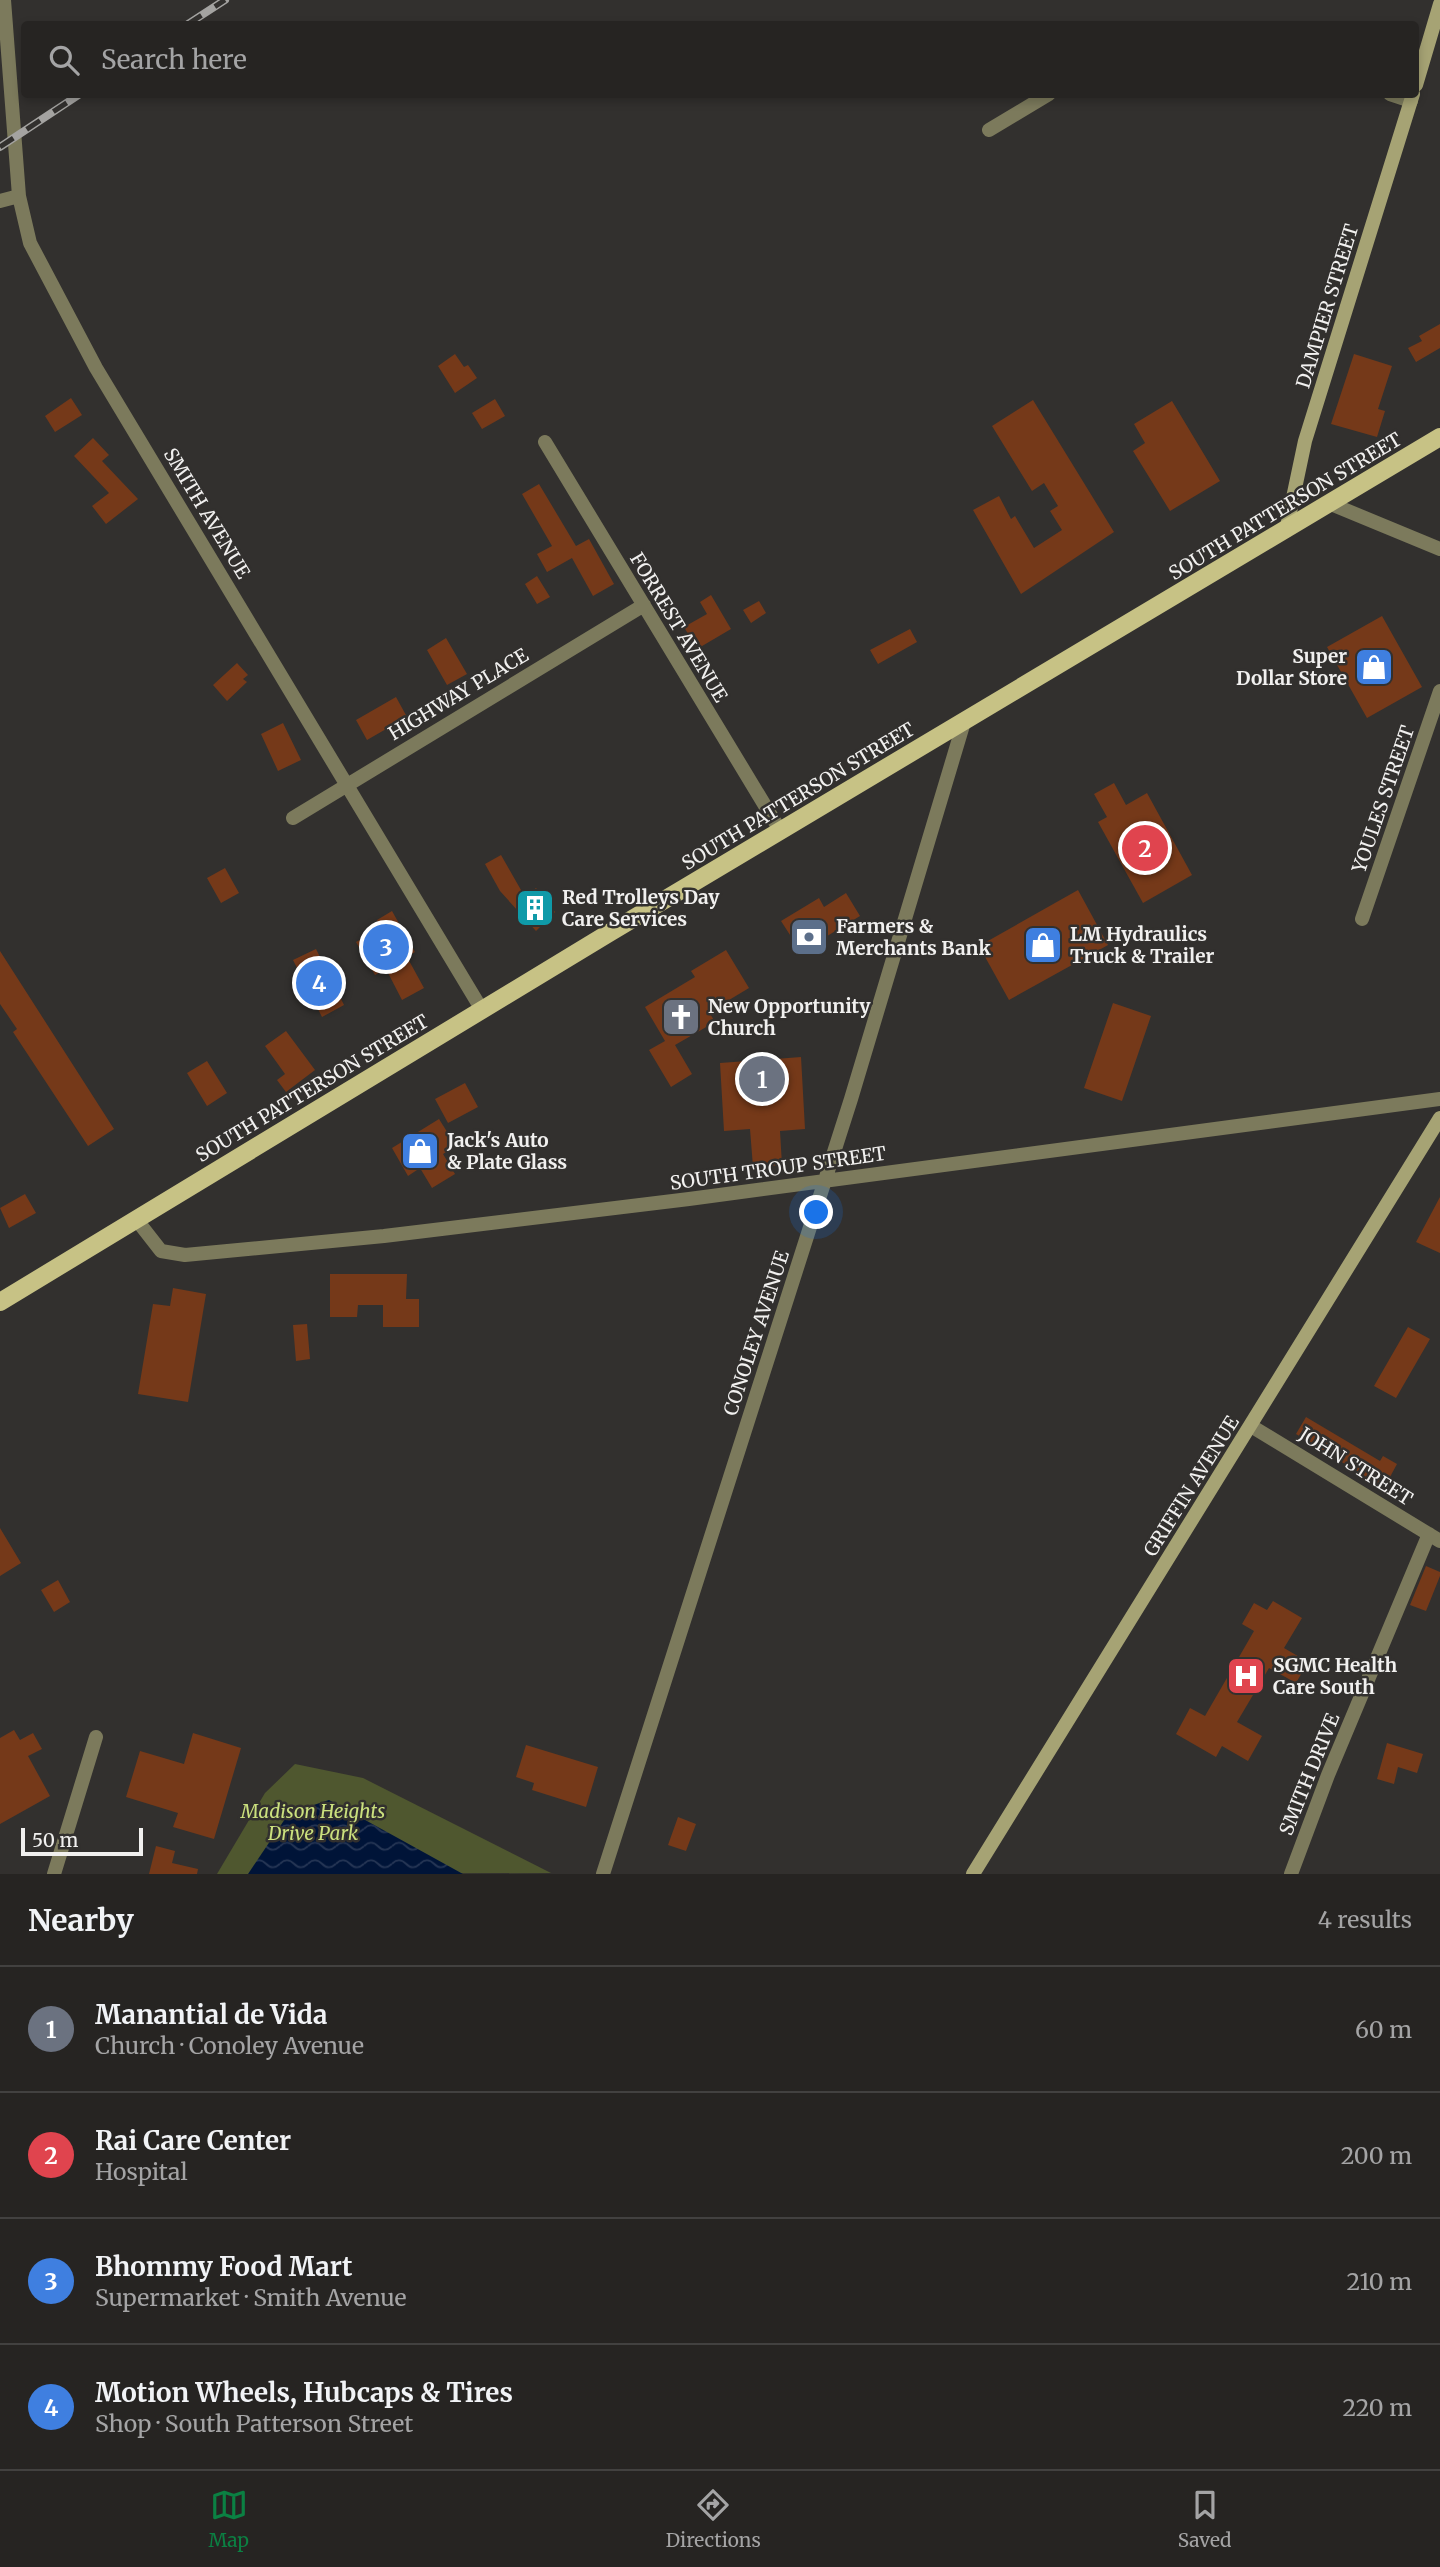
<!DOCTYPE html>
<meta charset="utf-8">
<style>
:root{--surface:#262422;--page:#2e2c2a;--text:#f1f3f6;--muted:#a4a4a5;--line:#424140;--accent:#0b8043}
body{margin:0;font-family:Merriweather,serif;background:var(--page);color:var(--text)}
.scale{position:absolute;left:21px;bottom:18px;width:122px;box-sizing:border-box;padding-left:7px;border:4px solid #f1f0ef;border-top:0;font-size:19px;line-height:24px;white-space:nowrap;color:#f1f0ef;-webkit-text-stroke:5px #32302e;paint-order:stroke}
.you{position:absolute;left:817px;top:1213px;width:24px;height:24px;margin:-18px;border:5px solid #fff;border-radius:50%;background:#1a73e8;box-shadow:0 0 0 10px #1a73e833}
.badge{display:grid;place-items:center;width:46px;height:46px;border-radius:50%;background:var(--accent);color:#fff;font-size:23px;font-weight:700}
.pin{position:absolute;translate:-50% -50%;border:4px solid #fff;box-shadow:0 2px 7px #0006}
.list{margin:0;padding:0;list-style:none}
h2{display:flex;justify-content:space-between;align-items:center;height:91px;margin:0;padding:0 28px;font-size:30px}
h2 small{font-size:23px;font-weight:400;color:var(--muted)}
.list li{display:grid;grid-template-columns:46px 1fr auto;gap:21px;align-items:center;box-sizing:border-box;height:126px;padding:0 28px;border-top:2px solid var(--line)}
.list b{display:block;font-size:26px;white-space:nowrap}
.list p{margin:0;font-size:23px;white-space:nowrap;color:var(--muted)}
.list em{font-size:23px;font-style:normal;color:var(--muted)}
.icon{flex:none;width:38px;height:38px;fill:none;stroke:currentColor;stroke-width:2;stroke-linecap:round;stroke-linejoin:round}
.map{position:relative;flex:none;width:1440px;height:1874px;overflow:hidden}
.search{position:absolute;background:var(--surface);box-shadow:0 4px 10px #0003;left:21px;right:21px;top:21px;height:77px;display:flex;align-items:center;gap:18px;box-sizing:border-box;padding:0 24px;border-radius:7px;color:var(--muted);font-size:26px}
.sheet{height:595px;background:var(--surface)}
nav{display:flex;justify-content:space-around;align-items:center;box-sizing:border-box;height:98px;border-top:2px solid var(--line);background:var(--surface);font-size:19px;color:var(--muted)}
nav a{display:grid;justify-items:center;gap:4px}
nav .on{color:var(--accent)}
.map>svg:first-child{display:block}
.green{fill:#4f572f}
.water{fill:url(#water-waves)}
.building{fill:#753919}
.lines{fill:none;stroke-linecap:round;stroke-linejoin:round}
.minor{stroke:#7c7a5c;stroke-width:14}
.tertiary{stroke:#7c7a5c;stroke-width:14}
.secondary{stroke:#a6a374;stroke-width:14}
.primary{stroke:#c7c285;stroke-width:18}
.rail-casing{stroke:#a4a3a1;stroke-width:8}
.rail{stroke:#32302e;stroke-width:5;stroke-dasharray:16;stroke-linecap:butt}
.labels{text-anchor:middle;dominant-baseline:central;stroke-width:5;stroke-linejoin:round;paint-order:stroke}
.street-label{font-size:19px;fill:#f1f0ef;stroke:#32302e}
.poi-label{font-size:19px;font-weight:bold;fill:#f1f0ef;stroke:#32302e;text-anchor:start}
.park-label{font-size:19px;font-style:italic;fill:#cbe07e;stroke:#32302e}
</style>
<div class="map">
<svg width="1440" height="1874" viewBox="0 0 1440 1874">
<defs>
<pattern id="water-waves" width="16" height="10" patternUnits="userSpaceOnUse" patternTransform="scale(1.75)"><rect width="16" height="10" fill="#001438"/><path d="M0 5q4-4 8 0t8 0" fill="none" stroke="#263655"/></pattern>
</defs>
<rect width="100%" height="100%" fill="#32302e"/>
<path class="green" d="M 295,1764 L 363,1778 L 551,1873 L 217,1874 L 265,1793 Z"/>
<path class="water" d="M 329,1800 L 463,1874 L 248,1874 L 289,1813 Z"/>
<path class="building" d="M 1440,324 L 1440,348 L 1416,362 L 1408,348 L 1422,341 L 1419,336 Z
M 455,354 L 464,367 L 468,365 L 477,378 L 455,393 L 438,366 Z
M 1354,354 L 1392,366 L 1378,409 L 1385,411 L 1377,437 L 1331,424 Z
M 71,398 L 82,415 L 55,432 L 45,416 Z
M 495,399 L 505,416 L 482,429 L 472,413 Z
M 1033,400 L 1114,532 L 1021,594 L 973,510 L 999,496 L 1011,519 L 1015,516 L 1034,548 L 1062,530 L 1050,511 L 1058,506 L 1044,483 L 1032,491 L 992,426 Z
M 1172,401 L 1220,481 L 1170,511 L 1133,451 L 1145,443 L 1134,424 Z
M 93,438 L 109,455 L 102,461 L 138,499 L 106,524 L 92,506 L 109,493 L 74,456 Z
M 539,484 L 576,546 L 589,539 L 614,584 L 593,596 L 572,558 L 547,572 L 537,554 L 552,546 L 522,494 Z
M 537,576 L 550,597 L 537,604 L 525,584 Z
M 711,595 L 731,629 L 697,649 L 684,627 L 707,614 L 700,602 Z
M 759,601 L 766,613 L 751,623 L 743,610 Z
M 1382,616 L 1422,687 L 1367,718 L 1327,647 Z
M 910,629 L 917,642 L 878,664 L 870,650 Z
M 446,638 L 467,674 L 447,685 L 427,650 Z
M 237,663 L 248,675 L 243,679 L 247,682 L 227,701 L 213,685 Z
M 396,697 L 407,717 L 367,740 L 356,720 Z
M 283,723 L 301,760 L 278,771 L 261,734 Z
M 1114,783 L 1126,805 L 1147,793 L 1192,875 L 1143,903 L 1098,822 L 1107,817 L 1094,794 Z
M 501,855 L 525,897 L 536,888 L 555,912 L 536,931 L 500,891 L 485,864 Z
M 225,868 L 239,893 L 221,903 L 207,878 Z
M 1078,890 L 1108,945 L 1009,1000 L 979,946 Z
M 846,893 L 860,916 L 801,952 L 781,921 L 819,898 L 824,907 Z
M 392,911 L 415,952 L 407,957 L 424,988 L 402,1000 L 386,969 L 375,975 L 356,942 L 382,928 L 377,920 Z
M 316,949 L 344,1005 L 322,1017 L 293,960 Z
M 726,950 L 749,988 L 709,1012 L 715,1022 L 675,1045 L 692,1074 L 671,1087 L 649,1050 L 665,1041 L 645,1007 L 695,977 L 691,971 Z
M 0,951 L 114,1129 L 88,1146 L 13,1032 L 17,1029 L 0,1004 Z
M 1113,1003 L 1151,1016 L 1122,1101 L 1084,1088 Z
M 286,1031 L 315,1070 L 286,1092 L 277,1080 L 285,1074 L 265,1046 Z
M 801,1057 L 805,1129 L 780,1131 L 782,1165 L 753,1167 L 750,1129 L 724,1131 L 720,1063 Z
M 207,1061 L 227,1093 L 207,1106 L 187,1073 Z
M 465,1083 L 478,1107 L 448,1123 L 435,1099 Z
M 439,1119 L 456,1146 L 443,1154 L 455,1174 L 432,1188 L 420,1168 L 408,1176 L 392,1148 Z
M 25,1194 L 36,1213 L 9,1228 L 0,1208 Z
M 1440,1197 L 1440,1253 L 1416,1242 Z
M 330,1274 L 407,1274 L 406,1299 L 419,1299 L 419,1327 L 383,1327 L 383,1305 L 358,1305 L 357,1317 L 330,1317 Z
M 173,1288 L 206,1294 L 188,1402 L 138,1394 L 153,1304 L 170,1306 Z
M 307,1324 L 310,1359 L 296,1361 L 293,1325 Z
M 1408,1327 L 1430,1339 L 1396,1398 L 1374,1386 Z
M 1306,1417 L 1380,1461 L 1383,1456 L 1397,1464 L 1384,1488 L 1296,1434 Z
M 0,1528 L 21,1563 L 0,1576 Z
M 1426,1566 L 1440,1572 L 1440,1576 L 1426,1611 L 1410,1605 Z
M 58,1580 L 70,1602 L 54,1612 L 41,1590 Z
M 1273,1601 L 1302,1618 L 1284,1648 L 1308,1662 L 1296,1683 L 1269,1668 L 1237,1722 L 1262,1736 L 1248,1761 L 1222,1746 L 1216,1757 L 1176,1734 L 1190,1708 L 1205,1716 L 1254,1631 L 1242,1624 L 1254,1603 L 1267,1610 Z
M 14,1730 L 20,1740 L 33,1733 L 42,1749 L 28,1756 L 50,1796 L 0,1824 L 0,1738 Z
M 193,1733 L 241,1748 L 214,1839 L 173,1827 L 178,1813 L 126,1797 L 140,1751 L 184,1764 Z
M 1387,1743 L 1423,1754 L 1417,1773 L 1398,1767 L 1394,1784 L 1377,1779 Z
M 526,1745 L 598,1767 L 586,1807 L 532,1790 L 534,1783 L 516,1777 Z
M 678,1817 L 696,1824 L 686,1851 L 668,1845 Z
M 156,1846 L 175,1851 L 172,1863 L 198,1869 L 197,1874 L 149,1874 Z"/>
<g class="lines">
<path class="minor" d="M 4,0 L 19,196 L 30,243 L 96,368 L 482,1010
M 1390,94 L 1411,101
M 989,130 L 1049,94
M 0,201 L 19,196
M 545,442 L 781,832
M 293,818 L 644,605
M 1362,919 L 1440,691
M 136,1219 L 161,1251 L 185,1255 L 384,1236 L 689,1199 L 1440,1099
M 1251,1426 L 1440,1541
M 54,1874 L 96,1737
M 603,1874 L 851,1099 L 964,722
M 1291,1874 L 1328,1775 L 1429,1534"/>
<path class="tertiary" d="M 1331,504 L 1440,549"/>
<path class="secondary" d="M 1416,85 L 1440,4
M 1286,531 L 1305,441 L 1413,94
M 973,1874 L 1440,1118"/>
<path class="primary" d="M 0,1302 L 609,933 L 1440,437"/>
<defs>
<path id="rail" d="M 188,24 L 225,0
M 0,147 L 80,94"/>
</defs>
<use href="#rail" class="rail-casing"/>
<use href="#rail" class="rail"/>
</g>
<defs>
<symbol id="shop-square" viewBox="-11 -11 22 22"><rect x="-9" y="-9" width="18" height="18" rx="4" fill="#3f7fe0" stroke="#32302e"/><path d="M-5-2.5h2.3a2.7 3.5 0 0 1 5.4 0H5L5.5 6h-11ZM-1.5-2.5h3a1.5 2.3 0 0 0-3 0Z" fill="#fff"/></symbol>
<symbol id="building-square" viewBox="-11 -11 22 22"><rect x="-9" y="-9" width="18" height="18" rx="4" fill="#0f9aa8" stroke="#32302e"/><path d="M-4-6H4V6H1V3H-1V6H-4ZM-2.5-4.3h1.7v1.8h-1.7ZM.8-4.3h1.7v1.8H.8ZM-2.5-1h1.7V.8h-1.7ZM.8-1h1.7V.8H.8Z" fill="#fff"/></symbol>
<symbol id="bank-square" viewBox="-11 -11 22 22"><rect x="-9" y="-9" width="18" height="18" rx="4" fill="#5c6f8a" stroke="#32302e"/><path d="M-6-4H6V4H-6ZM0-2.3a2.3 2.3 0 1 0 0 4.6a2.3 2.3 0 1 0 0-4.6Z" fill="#fff"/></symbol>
<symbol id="church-square" viewBox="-11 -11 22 22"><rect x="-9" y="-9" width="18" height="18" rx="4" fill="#6b7280" stroke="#32302e"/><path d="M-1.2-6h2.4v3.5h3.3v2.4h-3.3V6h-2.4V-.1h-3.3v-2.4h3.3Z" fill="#fff"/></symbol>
<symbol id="hospital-square" viewBox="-11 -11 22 22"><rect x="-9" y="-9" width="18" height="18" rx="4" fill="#e0444e" stroke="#32302e"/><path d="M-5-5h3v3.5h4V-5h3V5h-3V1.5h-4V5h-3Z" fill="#fff"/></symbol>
</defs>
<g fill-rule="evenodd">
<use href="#shop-square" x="1352" y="645" width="44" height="44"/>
<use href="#building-square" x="513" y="886" width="44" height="44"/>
<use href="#bank-square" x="787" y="915" width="44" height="44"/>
<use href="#shop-square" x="1021" y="923" width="44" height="44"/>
<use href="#church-square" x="659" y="995" width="44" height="44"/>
<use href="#shop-square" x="398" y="1129" width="44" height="44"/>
<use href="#hospital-square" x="1224" y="1654" width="44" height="44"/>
</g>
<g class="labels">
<g class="street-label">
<text transform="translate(1327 306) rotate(-73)">DAMPIER STREET</text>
<text transform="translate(1285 506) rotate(-31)">SOUTH PATTERSON STREET</text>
<text transform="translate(207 513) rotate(59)">SMITH AVENUE</text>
<text transform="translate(679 627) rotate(59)">FORREST AVENUE</text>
<text transform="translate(458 694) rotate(-31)">HIGHWAY PLACE</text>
<text transform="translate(798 796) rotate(-31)">SOUTH PATTERSON STREET</text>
<text transform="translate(1383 799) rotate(-71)">YOULES STREET</text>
<text transform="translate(312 1088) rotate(-31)">SOUTH PATTERSON STREET</text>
<text transform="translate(778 1168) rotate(-8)">SOUTH TROUP STREET</text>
<text transform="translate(756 1333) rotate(-72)">CONOLEY AVENUE</text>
<text transform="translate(1356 1466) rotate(32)">JOHN STREET</text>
<text transform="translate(1191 1486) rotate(-58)">GRIFFIN AVENUE</text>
<text transform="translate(1309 1774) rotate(-68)">SMITH DRIVE</text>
</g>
<g class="poi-label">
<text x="1347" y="656" text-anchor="end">Super<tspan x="1347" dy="22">Dollar Store</tspan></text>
<text x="562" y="897">Red Trolleys Day<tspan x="562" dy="22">Care Services</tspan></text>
<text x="836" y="926">Farmers &amp;<tspan x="836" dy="22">Merchants Bank</tspan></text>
<text x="1070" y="934">LM Hydraulics<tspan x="1070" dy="22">Truck &amp; Trailer</tspan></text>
<text x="708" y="1006">New Opportunity<tspan x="708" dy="22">Church</tspan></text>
<text x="447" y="1140">Jack's Auto<tspan x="447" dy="22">&amp; Plate Glass</tspan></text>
<text x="1273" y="1665">SGMC Health<tspan x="1273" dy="22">Care South</tspan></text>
</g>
<g class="park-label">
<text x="313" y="1811">Madison Heights<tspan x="313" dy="22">Drive Park</tspan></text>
</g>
</g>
</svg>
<div class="scale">50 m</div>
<div class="you"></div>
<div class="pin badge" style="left:762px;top:1079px;background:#6b7280">1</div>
<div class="pin badge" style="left:1145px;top:848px;background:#e0444e">2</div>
<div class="pin badge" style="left:386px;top:947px;background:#3f7fe0">3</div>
<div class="pin badge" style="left:319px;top:983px;background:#3f7fe0">4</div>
<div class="search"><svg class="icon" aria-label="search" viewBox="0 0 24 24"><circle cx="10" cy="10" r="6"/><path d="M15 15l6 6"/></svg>Search here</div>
</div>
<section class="sheet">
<h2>Nearby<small>4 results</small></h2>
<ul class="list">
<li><span class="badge" style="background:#6b7280">1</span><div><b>Manantial de Vida</b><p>Church · Conoley Avenue</p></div><em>60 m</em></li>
<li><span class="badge" style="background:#e0444e">2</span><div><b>Rai Care Center</b><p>Hospital</p></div><em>200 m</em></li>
<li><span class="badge" style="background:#3f7fe0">3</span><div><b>Bhommy Food Mart</b><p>Supermarket · Smith Avenue</p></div><em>210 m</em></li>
<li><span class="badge" style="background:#3f7fe0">4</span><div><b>Motion Wheels, Hubcaps &amp; Tires</b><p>Shop · South Patterson Street</p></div><em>220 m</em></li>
</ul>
</section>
<nav>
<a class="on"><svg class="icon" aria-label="map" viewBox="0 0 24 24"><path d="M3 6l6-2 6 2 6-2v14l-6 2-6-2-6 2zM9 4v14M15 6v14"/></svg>Map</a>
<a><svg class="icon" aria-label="directions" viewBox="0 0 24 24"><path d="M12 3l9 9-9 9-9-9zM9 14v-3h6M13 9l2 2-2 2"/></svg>Directions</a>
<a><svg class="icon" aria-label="saved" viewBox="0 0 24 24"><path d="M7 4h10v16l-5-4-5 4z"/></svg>Saved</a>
</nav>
